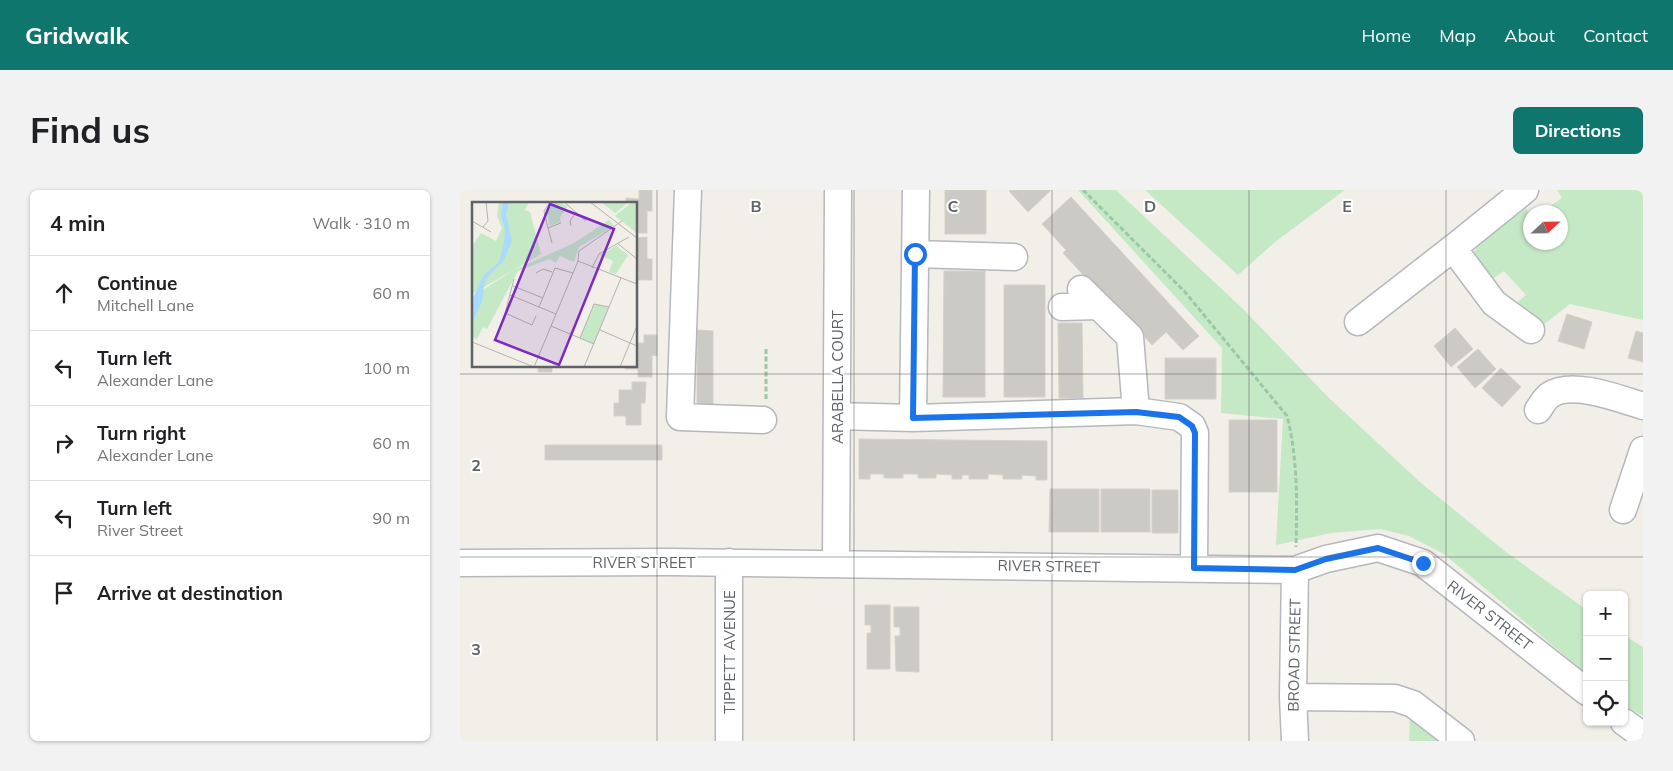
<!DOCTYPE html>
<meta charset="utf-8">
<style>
:root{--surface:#fff;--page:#f2f2f2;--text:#202124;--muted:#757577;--line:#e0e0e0;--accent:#0f766e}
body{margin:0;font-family:Mulish,sans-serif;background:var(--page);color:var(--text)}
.controls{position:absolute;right:15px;bottom:15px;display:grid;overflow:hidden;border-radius:8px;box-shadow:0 1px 4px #0004}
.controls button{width:45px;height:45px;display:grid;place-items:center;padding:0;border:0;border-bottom:1px solid var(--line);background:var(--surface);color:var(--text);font:25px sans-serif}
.compass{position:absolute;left:1063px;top:15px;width:45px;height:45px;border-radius:50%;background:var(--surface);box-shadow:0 1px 4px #0004;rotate:68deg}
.stop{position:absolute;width:15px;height:15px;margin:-11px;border:4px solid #1a73e8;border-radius:50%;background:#fff}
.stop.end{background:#1a73e8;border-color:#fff;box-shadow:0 1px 5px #0008}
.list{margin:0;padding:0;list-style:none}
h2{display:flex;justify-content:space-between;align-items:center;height:65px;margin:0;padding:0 20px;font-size:21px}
h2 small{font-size:16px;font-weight:400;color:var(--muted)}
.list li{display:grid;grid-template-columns:32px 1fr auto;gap:15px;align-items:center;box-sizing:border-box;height:75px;padding:0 20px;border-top:1px solid var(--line)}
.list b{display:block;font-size:19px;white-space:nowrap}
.list p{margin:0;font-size:16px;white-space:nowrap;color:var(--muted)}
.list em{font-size:16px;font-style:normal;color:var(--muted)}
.icon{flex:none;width:28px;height:28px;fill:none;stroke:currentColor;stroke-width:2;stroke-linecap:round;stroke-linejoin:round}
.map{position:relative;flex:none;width:1183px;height:551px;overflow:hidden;border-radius:8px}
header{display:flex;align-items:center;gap:30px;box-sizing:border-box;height:70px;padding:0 25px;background:var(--accent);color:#fff}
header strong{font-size:24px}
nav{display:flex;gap:28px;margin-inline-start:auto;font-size:18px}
.intro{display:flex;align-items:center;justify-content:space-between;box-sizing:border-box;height:120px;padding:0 30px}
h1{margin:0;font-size:35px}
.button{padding:12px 22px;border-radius:8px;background:var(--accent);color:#fff;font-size:18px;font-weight:700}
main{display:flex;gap:30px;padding:0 30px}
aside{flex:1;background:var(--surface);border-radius:8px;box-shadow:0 1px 4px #0004}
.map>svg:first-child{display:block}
.green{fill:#c5e8c5}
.building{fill:#cccac5;stroke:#d6d1c6}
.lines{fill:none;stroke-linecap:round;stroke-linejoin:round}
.minor-casing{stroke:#b5b8bc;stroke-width:29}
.path{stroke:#9cc7a9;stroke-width:3;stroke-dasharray:5 2.5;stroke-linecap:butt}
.minor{stroke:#fff;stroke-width:26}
.route{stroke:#1a73e8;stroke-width:6}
.grid{fill:none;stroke:#5f6368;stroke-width:1;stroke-opacity:0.55}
.labels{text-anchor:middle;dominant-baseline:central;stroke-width:4;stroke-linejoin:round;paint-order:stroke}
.street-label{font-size:15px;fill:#5f6368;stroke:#fff}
.inset-road{fill:none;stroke:#b3b3b1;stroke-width:1}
.view{fill:#7b2cbf;fill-opacity:0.15;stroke:#7b2cbf;stroke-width:2.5}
.inset-edge{fill:none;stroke:#5f6368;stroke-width:2.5}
.grid-label{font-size:16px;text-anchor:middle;font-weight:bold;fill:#5f6368;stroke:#fff;stroke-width:4;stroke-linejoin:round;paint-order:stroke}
</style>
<header>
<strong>Gridwalk</strong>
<nav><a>Home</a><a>Map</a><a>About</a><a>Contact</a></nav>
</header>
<div class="intro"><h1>Find us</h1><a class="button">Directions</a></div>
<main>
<aside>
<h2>4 min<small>Walk · 310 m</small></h2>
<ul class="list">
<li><svg class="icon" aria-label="ahead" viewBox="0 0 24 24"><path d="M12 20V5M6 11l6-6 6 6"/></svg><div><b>Continue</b><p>Mitchell Lane</p></div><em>60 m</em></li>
<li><svg class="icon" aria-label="left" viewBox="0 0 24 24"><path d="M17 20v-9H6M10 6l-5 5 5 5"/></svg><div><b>Turn left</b><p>Alexander Lane</p></div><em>100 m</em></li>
<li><svg class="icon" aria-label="right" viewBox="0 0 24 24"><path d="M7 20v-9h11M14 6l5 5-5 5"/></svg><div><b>Turn right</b><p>Alexander Lane</p></div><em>60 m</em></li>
<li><svg class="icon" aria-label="left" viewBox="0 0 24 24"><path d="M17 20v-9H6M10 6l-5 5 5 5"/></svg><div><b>Turn left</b><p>River Street</p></div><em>90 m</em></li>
<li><svg class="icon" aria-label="arrive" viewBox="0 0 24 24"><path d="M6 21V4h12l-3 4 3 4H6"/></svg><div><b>Arrive at destination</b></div></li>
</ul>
</aside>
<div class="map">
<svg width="1183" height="551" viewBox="0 0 1183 551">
<rect width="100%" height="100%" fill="#f1efe8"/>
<path class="green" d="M 618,0 L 656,0 L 782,118 L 868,207 L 961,293 L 1046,362 L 1127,420 L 1127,484 L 984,364 L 949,346 L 920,339 L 871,343 L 816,355 L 823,229 L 761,223 L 762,158 Z
M 685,0 L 885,0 L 815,52 L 778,85 Z
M 1097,0 L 1180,0 L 1183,3 L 1183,130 L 1110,114 L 1078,139 L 1054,115 L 1066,105 L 1044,81 L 1030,91 L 1017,75 L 1014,62 L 1022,50 L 1066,18 L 1070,25 L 1070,52 L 1100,52 L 1100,22 L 1081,22 L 1102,8 Z
M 1164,445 L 1183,457 L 1183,526 L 1164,515 Z
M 950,527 L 980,551 L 949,551 Z"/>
<path class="building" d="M 179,0 L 192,0 L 192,21 L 187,21 L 187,43 L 176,43 L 176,14 L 166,14 L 166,8 L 179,9 Z
M 485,0 L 526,0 L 526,44 L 485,44 Z
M 551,0 L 591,0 L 568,22 L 549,1 Z
M 611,7 L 739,146 L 723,160 L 706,142 L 692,155 L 643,102 L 641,104 L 603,63 L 606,60 L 582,34 Z
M 187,47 L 187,69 L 192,69 L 192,90 L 178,90 L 179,82 L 176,82 L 176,48 Z
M 484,81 L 525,81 L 525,207 L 483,207 Z
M 544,95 L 585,95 L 585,207 L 544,207 Z
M 1107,124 L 1132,132 L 1124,159 L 1098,151 Z
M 598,133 L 622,133 L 623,208 L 599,208 Z
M 995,138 L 1013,159 L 991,177 L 974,156 Z
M 237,140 L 253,141 L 253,220 L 237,220 Z
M 1176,141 L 1183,143 L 1183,172 L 1168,168 Z
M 184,145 L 197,145 L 197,166 L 192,165 L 192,187 L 178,187 L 178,179 L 165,179 L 166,176 L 176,176 L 176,153 L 184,153 Z
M 1018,159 L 1036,179 L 1015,198 L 997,177 Z
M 705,168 L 756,168 L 756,209 L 705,209 Z
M 78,176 L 92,176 L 92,182 L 78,182 Z
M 1041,178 L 1061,197 L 1042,217 L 1022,198 Z
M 172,192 L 186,192 L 185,213 L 181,213 L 181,235 L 166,235 L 166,226 L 154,226 L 154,213 L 159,213 L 159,200 L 172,200 Z
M 769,230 L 817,230 L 817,302 L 769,302 Z
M 399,249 L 587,251 L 587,290 L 576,290 L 576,286 L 562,285 L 562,289 L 543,289 L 543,285 L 528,284 L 528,289 L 509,289 L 509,285 L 502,285 L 502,289 L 492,289 L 492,285 L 476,284 L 476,288 L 458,288 L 458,284 L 443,284 L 443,288 L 424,288 L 424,284 L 410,284 L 410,289 L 399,289 Z
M 85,255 L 202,255 L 202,270 L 85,270 Z
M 590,299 L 639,299 L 639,342 L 589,342 Z
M 641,299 L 690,299 L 690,342 L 641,342 Z
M 692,300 L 718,300 L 718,343 L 692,343 Z
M 405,415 L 430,415 L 430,479 L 407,479 L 407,443 L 411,443 L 411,435 L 405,435 Z
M 434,417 L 459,417 L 459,482 L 436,481 L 435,446 L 440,446 L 440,437 L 434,437 Z"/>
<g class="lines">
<defs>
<path id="minor" d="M 228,0 L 220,227 L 303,230
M 993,58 L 1065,0
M 455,64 L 554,67
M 621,99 L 670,147 L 676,221
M 602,117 L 638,116
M 898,132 L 993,58 L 1034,113 L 1071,140
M 1078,220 C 1081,216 1085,208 1090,205 C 1112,190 1160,209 1183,216
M 377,226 L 453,228 L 676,221 L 719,227 L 732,236 L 735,243 L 734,378
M 453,228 L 456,0
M 1163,320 L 1183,260
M 0,373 L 211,372 L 835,380 L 866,369 L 918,358 L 963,373 L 1127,502
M 376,374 L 378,0
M 833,507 L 935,508 L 953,514 L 1001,551
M 1164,532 L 1183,546
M 269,551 L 269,372
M 835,551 L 833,507 L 835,380"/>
</defs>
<use href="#minor" class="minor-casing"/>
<path class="path" d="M 623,0 L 725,102 L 827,226 C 838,269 837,313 836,357
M 306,209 L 306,157"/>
<use href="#minor" class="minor"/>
</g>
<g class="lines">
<path class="route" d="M 455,64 L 453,228 L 676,222 L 719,227 L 732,236 L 735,243 L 734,378 L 835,380 L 866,369 L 918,358 L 963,373"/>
</g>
<path class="grid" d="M 197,0 L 197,551M 394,0 L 394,551M 592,0 L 592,551M 789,0 L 789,551M 986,0 L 986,551M 0,184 L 1183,184M 0,367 L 1183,367"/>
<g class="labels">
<g class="street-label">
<text transform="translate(377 187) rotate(-90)">ARABELLA COURT</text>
<text x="184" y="372">RIVER STREET</text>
<text transform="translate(589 376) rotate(1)">RIVER STREET</text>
<text transform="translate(1030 425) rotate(38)">RIVER STREET</text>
<text transform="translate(269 462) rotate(-90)">TIPPETT AVENUE</text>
<text transform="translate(834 465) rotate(-89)">BROAD STREET</text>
</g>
</g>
<g transform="translate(12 12)">
<rect width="165" height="165" fill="#f1efe8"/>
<path d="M 27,0 L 57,0 L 53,8 L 58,10 L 69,52 L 0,92 L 1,43 L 9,31 L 24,39 L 30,26 L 25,13 ZM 85,0 L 96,4 L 88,15 L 89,20 L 78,24 L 74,7 ZM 129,0 L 157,0 L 143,11 ZM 160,0 L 165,0 L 165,31 L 143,14 ZM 137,18 L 142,23 L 137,27 L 107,45 L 102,60 L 88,54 L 84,61 L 77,57 L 46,69 L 15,127 L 11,125 L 5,137 L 0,135 L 0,95 L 42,68 L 102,41 ZM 144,44 L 156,53 L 144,72 L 137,70 L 141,59 L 128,53 ZM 122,102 L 137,105 L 122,142 L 108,136 Z" fill="#c5e8c5"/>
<path d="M 31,0 L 37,0 L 34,12 L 40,39 L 32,58 L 13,78 L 10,99 L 0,122 L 2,94 L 11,74 L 27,60 L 32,41 L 33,27 L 29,13 Z" fill="#aadaff"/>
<path class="inset-road" d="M 92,0 L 114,19M 118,0 L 165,36M 0,19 L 19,30M 99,24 L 98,19 L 104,10M 11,25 L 16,19 L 14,0M 76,26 L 72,9 L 78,0M 80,41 L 76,26 L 89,21M 145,41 L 165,57M 106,59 L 165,82M 120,66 L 127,52 L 157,35M 64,71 L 71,67 L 80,70M 42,77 L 33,111 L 60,123 L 64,114M 41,84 L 71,96M 38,93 L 84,112M 67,105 L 83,66 L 101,71M 79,124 L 122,142M 128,128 L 165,144M 108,136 L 122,102 L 137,105M 0,140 L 62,165M 62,165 L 106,59 L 107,49 L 150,19M 112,165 L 149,76M 148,165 L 165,124"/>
<path class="view" d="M 78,2 L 142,27 L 87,163 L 23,138 Z"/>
<rect width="165" height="165" class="inset-edge"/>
</g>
<g class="grid-label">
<text x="296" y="22">B</text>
<text x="493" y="22">C</text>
<text x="690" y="22">D</text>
<text x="887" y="22">E</text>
<text x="16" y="281">2</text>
<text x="16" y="465">3</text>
</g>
</svg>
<div class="controls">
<button>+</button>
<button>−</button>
<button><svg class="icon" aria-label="locate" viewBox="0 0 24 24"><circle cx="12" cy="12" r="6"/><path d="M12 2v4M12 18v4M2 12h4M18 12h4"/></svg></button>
</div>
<svg class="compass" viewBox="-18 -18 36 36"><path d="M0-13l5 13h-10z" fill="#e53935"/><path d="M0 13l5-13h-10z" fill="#757577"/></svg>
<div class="stop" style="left:455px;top:64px"></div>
<div class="stop end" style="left:963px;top:373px"></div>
</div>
</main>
